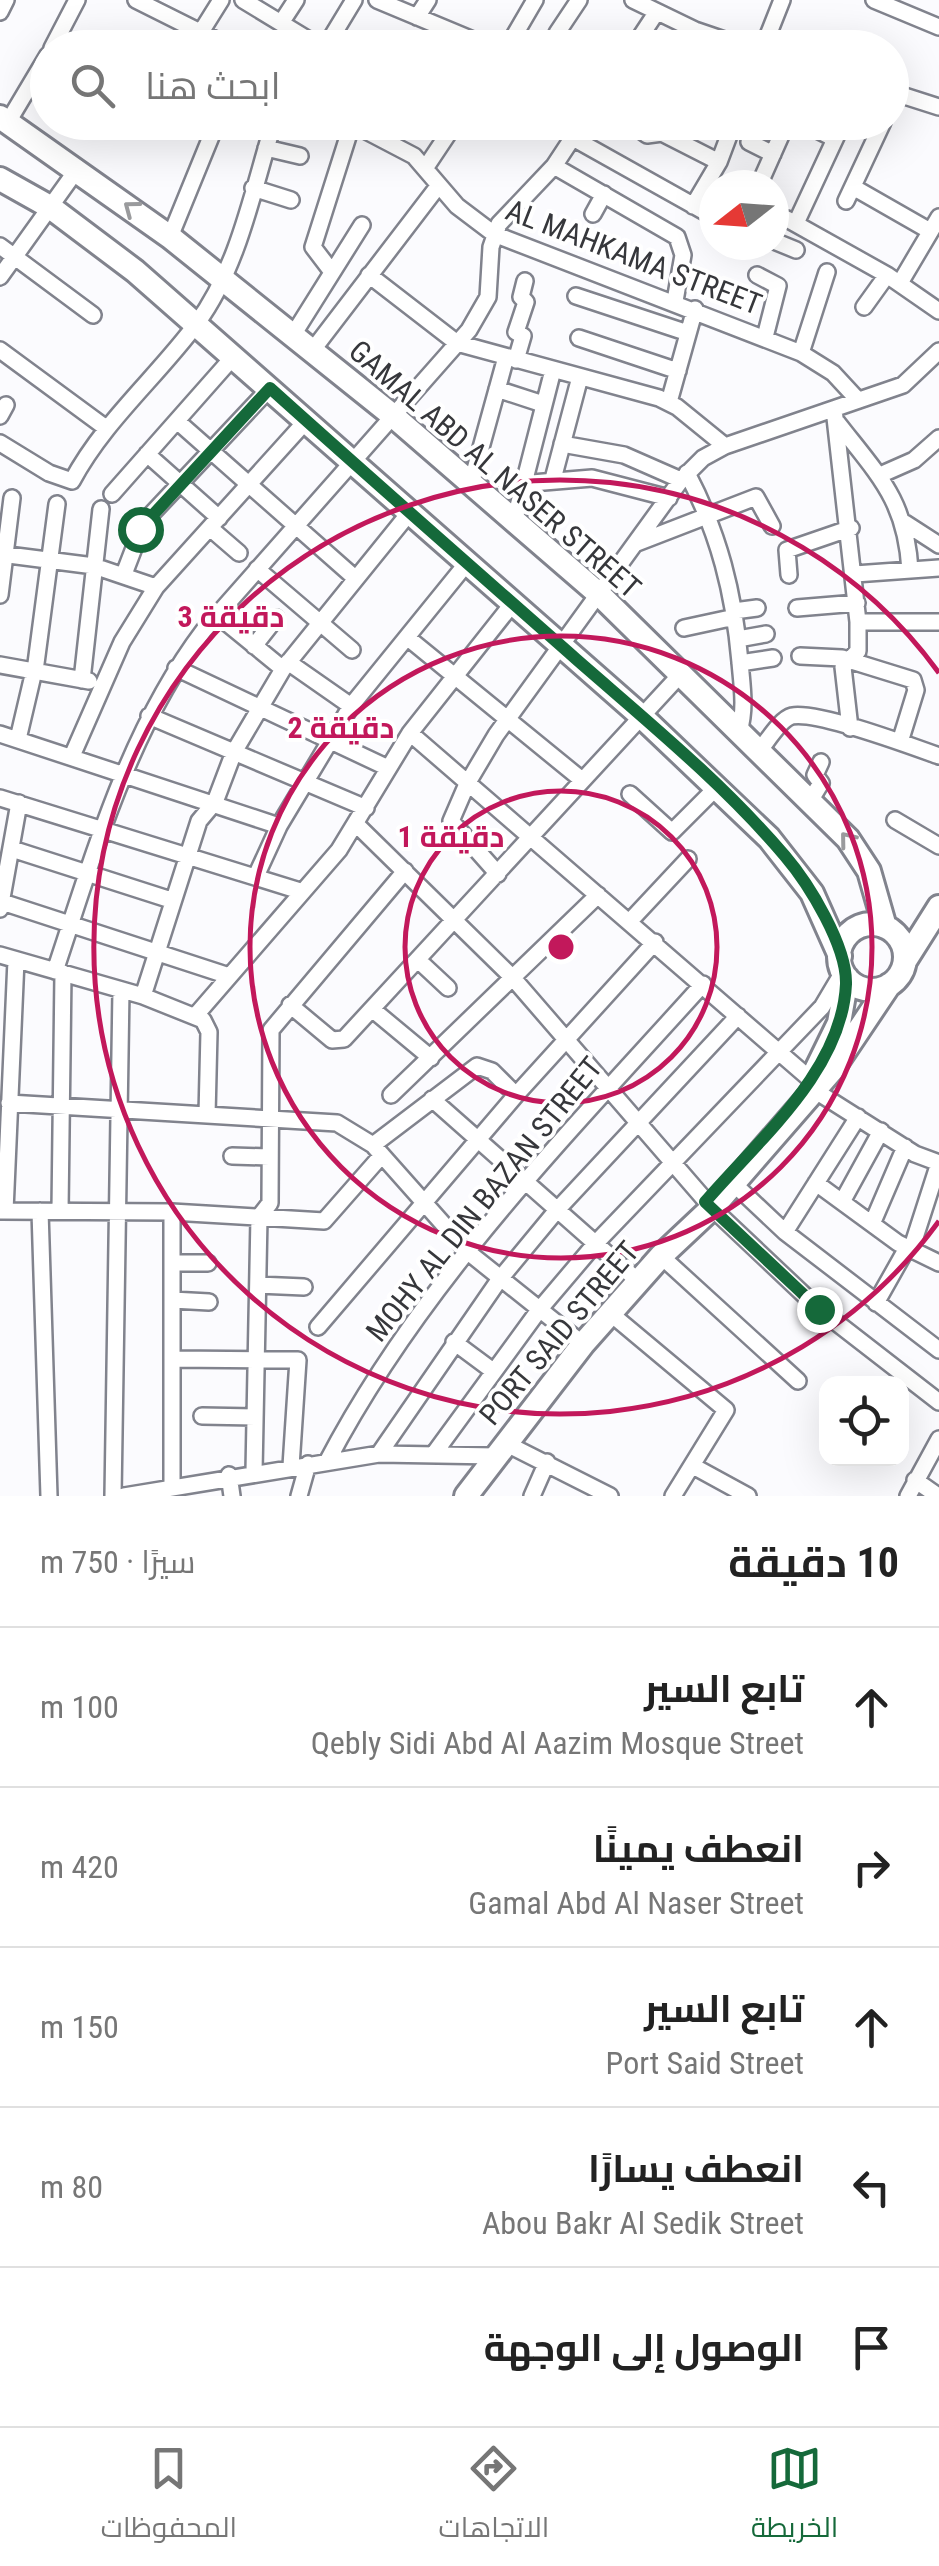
<!DOCTYPE html>
<html lang="ar">
<meta charset="utf-8">
<style>
:root{--surface:#fff;--page:#f6f6f6;--text:#222;--muted:#767676;--line:#e0e0e0;--accent:#15693a}
body{margin:0;font-family:"Roboto Condensed",Cairo,sans-serif;background:var(--page);color:var(--text);direction:rtl}
.controls{position:absolute;right:30px;bottom:30px;display:grid;overflow:hidden;border-radius:20px;box-shadow:0 10px 40px #0002}
.controls button{width:90px;height:90px;display:grid;place-items:center;padding:0;border:0;border-bottom:2px solid var(--line);background:var(--surface);color:var(--text);font:50px sans-serif}
.compass{position:absolute;left:699px;top:170px;width:90px;height:90px;border-radius:50%;background:var(--surface);box-shadow:0 10px 40px #0002;rotate:253deg}
.stop{position:absolute;width:30px;height:30px;margin:-22px;border:8px solid #15693a;border-radius:50%;background:#fff}
.stop.end{background:#15693a;border-color:#fff;box-shadow:0 2px 10px #0008}
.list{margin:0;padding:0;list-style:none}
h2{display:flex;justify-content:space-between;align-items:center;height:130px;margin:0;padding:0 40px;font-size:42px}
h2 small{font-size:32px;font-weight:400;color:var(--muted)}
.list li{display:grid;grid-template-columns:65px 1fr auto;gap:30px;align-items:center;box-sizing:border-box;height:160px;padding:0 40px;border-top:2px solid var(--line)}
.list b{display:block;font-size:38px;white-space:nowrap}
.list p{margin:0;font-size:32px;white-space:nowrap;color:var(--muted)}
.list em{font-size:32px;font-style:normal;color:var(--muted)}
.icon{flex:none;width:55px;height:55px;fill:none;stroke:currentColor;stroke-width:2;stroke-linecap:round;stroke-linejoin:round}
.map{position:relative;flex:none;width:939px;height:1496px;overflow:hidden;direction:ltr}
.search{position:absolute;background:var(--surface);box-shadow:0 10px 40px #0002;left:30px;right:30px;top:30px;height:110px;display:flex;align-items:center;gap:25px;box-sizing:border-box;padding:0 35px;border-radius:55px;color:var(--muted);font-size:38px}
.sheet{height:930px;background:var(--surface)}
nav{display:flex;justify-content:space-around;align-items:center;box-sizing:border-box;height:140px;border-top:2px solid var(--line);background:var(--surface);font-size:28px;color:var(--muted)}
nav a{display:grid;justify-items:center;gap:5px}
nav .on{color:var(--accent)}
.map>svg:first-child{display:block}
.lines{fill:none;stroke-linecap:round;stroke-linejoin:round}
.street-casing{stroke:#81838d;stroke-width:20}
.secondary-casing{stroke:#81838d;stroke-width:28}
.street{stroke:#fff;stroke-width:15}
.secondary{stroke:#fff;stroke-width:22}
.oneway{stroke:#9a9b9d}
.route{stroke:#15693a;stroke-width:12}
.ring{fill:none;stroke:#c2185b;stroke-width:5}
.labels{text-anchor:middle;dominant-baseline:central;stroke-width:8;stroke-linejoin:round;paint-order:stroke}
.street-label{font-size:30px;fill:#36373b;stroke:#fff}
.centre{fill:#c2185b;stroke:#fff;stroke-width:5}
.ring-label{font-size:30px;text-anchor:middle;font-weight:bold;fill:#c2185b;stroke:#fff;stroke-width:8;stroke-linejoin:round;paint-order:stroke}
</style>
<div class="map">
<svg width="939" height="1496" viewBox="0 0 939 1496">
<rect width="100%" height="100%" fill="#fbfbfe"/>
<g class="lines">
<defs>
<path id="street" d="M 136,0 L 228,46
M 243,0 L 322,48
M 377,0 L 492,48
M 633,0 L 695,30 L 748,48
M 874,0 L 939,27
M 0,12 L 6,0
M 417,17 L 428,0
M 281,23 L 296,0
M 201,32 L 221,0
M 557,33 L 579,0
M 52,48 L 77,0
M 325,48 L 354,0
M 507,48 L 535,0
M 633,48 L 656,13
M 763,48 L 782,0
M 892,92 L 939,107
M 8,122 L 48,55
M 349,122 L 414,156 L 457,206 L 494,234 L 801,353 L 833,373 L 858,400
M 629,122 L 647,135 L 662,133 L 719,162
M 802,122 L 835,139
M 573,138 L 714,217
M 749,142 L 773,154
M 266,148 L 300,156
M 554,166 L 677,237 L 683,255 L 675,301
M 426,167 L 456,122
M 759,185 L 787,122
M 853,187 L 930,231
M 253,188 L 291,200
M 846,201 L 883,122
M 693,206 L 719,162 L 734,122
M 593,214 L 604,194
M 787,219 L 887,275 L 939,311
M 796,223 L 843,122
M 170,237 L 217,122
M 774,241 L 796,250
M 0,246 L 93,315
M 332,272 L 313,247 L 352,124
M 369,275 L 457,343 L 659,398 L 677,407 L 725,446
M 757,275 L 778,286 L 765,337
M 0,277 L 78,168
M 900,283 L 939,217
M 576,296 L 688,333
M 864,307 L 887,275
M 293,335 L 362,225
M 579,338 L 678,371
M 0,350 L 106,428
M 312,351 L 439,185
M 801,353 L 827,272
M 516,360 L 523,336 L 516,332 L 526,302 L 521,297 L 525,281
M 497,389 L 543,404
M 669,402 L 695,309
M 834,409 L 858,622 L 858,651 L 843,667 L 850,728
M 0,416 L 6,405
M 177,421 L 355,578
M 837,422 C 878,475 906,500 910,570
M 0,443 L 49,473 L 72,481 C 104,421 157,377 197,323 C 239,266 253,189 274,122
M 562,444 L 624,455 L 681,480
M 147,454 L 219,518
M 687,473 C 719,534 734,593 740,662 C 742,686 746,708 739,732
M 880,475 L 914,460 L 939,438
M 553,479 L 580,377
M 471,484 L 506,357
M 520,484 L 592,478 L 669,498
M 112,494 L 234,356
M 514,522 L 553,370
M 905,523 L 939,545
M 210,528 L 239,553
M 637,543 L 756,497 L 772,526
M 0,554 L 94,566 L 156,587
M 257,569 L 352,650
M 124,574 L 144,522 L 270,388
M 855,574 L 939,568
M 789,575 L 787,550 L 851,528
M 0,595 L 12,498
M 797,608 L 857,603
M 734,611 L 757,608
M 217,615 L 283,669
M 858,622 L 939,622
M 684,628 L 735,617
M 408,638 L 582,780
M 738,639 L 766,634
M 254,646 L 276,618
M 800,656 L 842,658 L 913,680 L 916,690 L 900,742
M 288,662 L 351,706
M 740,663 L 773,658
M 0,665 L 89,681
M 176,668 L 386,767
M 35,671 L 57,504
M 82,680 L 101,509
M 149,716 L 366,808
M 410,733 L 810,1079
M 0,734 L 279,826
M 18,739 L 34,671
M 759,751 C 767,742 780,719 792,716 C 818,711 911,746 939,756
M 72,756 L 122,642 L 156,587 L 306,421
M 630,794 L 672,832 L 716,788
M 0,798 L 300,891
M 810,801 L 821,783 L 815,775 L 821,762
M 895,820 L 939,846
M 357,825 L 512,977 L 712,1208 L 819,1309 L 939,1402
M 12,849 L 171,900
M 498,874 L 451,821 L 467,784 L 496,735 L 681,480 L 703,458 L 725,446 L 903,385 L 939,351
M 256,876 L 279,826 L 351,706 L 467,563
M 2,902 L 229,976
M 0,909 L 19,803
M 630,921 L 688,859
M 0,955 L 143,996 L 203,1020 L 209,1032 L 207,1115
M 418,960 L 448,988
M 55,971 C 94,854 129,729 204,630 L 469,330 L 488,297 L 491,247 L 499,224 L 554,166 L 583,122
M 143,996 L 199,821 L 215,802 L 234,752 L 283,669 L 410,512
M 290,1005 L 332,1040 L 344,1039 L 679,676
M 372,1009 L 431,1058
M 196,1015 L 339,850 L 410,733 L 513,603
M 814,1090 L 915,1154 L 939,1163
M 391,1095 L 598,895
M 432,1099 L 638,1281
M 9,1103 L 337,1123 L 373,1145 L 468,1252 L 583,1344
M 373,1145 L 477,1066 L 492,1071 L 516,1095
M 232,1156 L 269,1157
M 733,1183 L 785,1232 L 939,1350
M 816,1183 L 898,1243 L 939,1263
M 842,1202 L 881,1131
M 0,1211 L 172,1212 L 324,1221 L 382,1155
M 5,1211 L 16,960
M 40,1211 L 49,1496
M 60,1211 L 63,973
M 172,1212 L 172,1486
M 872,1224 L 905,1147
M 785,1232 L 858,1117
M 911,1250 L 939,1163
M 661,1256 L 798,1381
M 172,1263 L 208,1263
M 258,1285 L 304,1287
M 172,1300 L 209,1302
M 876,1303 L 907,1248
M 610,1313 L 726,1410 L 673,1496
M 318,1327 L 516,1095 L 655,942
M 454,1342 L 493,1371
M 172,1359 L 298,1360 L 291,1466
M 202,1416 L 255,1417
M 505,1443 L 610,1496
M 436,1451 L 539,1310 L 595,1244 L 822,1007 L 841,975
M 379,1454 L 499,1280 L 557,1210 L 738,1016
M 327,1462 C 421,1282 568,1134 703,984
M 693,1466 L 748,1496
M 254,1472 L 259,1217 L 270,1203 L 271,1030 L 405,871
M 229,1475 L 232,1496
M 915,1480 L 938,1496
M 113,1496 L 121,990
M 124,1496 L 379,1454 L 496,1456
M 299,1496 L 308,1464
M 532,1496 L 547,1462
M 908,1496 L 939,1439"/>
<path id="secondary" d="M 0,117 L 170,237 L 392,415 L 600,595 L 848,839 L 869,871 L 885,927
M 0,179 L 50,207 L 135,271 L 640,715 L 769,838 L 812,893 L 840,956
M839 957a33 33 0 1 1 66 0a33 33 0 1 1-66 0Z
M 905,961 L 939,907
M 814,1074 L 839,1023 L 847,978
M 466,1496 L 583,1344 L 661,1256 L 712,1208 L 832,1070 L 889,985"/>
</defs>
<use href="#street" class="street-casing"/>
<use href="#secondary" class="secondary-casing"/>
<use href="#street" class="street"/>
<use href="#secondary" class="secondary"/>
</g>
<defs><path id="oneway-chevron" d="M-2-3.5L2.5 0L-2 3.5" fill="none" stroke-width="1.6" stroke-linecap="round" stroke-linejoin="round" transform="scale(2.5)"/></defs>
<g class="oneway">
<use href="#oneway-chevron" transform="translate(131 208) rotate(-143)"/>
<use href="#oneway-chevron" transform="translate(847 839) rotate(-129)"/>
</g>
<g class="lines">
<path class="route" d="M 140,529 L 270,388 C 371,479 474,569 576,659 C 647,721 724,784 785,856 C 809,884 847,946 846,984 C 842,1071 759,1139 705,1202 L 819,1309"/>
</g>
<g class="ring">
<circle cx="561" cy="947" r="156"/>
<circle cx="561" cy="947" r="311"/>
<path d="M939 1221A467 467 0 1 1 939 673"/>
</g>
<g class="labels">
<g class="street-label">
<text transform="translate(634 257) rotate(21)">AL MAHKAMA STREET</text>
<text transform="translate(495 469) rotate(41)">GAMAL ABD AL NASER STREET</text>
<text transform="translate(484 1199) rotate(-51)">MOHY AL DIN BAZAN STREET</text>
<text transform="translate(559 1333) rotate(-50)">PORT SAID STREET</text>
</g>
</g>
<circle cx="561" cy="947" r="15" class="centre"/>
<g class="ring-label">
<text x="231" y="627">3 دقيقة</text>
<text x="341" y="738">2 دقيقة</text>
<text x="451" y="847">1 دقيقة</text>
</g>
</svg>
<div class="controls">
<button><svg class="icon" aria-label="locate" viewBox="0 0 24 24"><circle cx="12" cy="12" r="6"/><path d="M12 2v4M12 18v4M2 12h4M18 12h4"/></svg></button>
</div>
<svg class="compass" viewBox="-18 -18 36 36"><path d="M0-13l5 13h-10z" fill="#e53935"/><path d="M0 13l5-13h-10z" fill="#767676"/></svg>
<div class="stop" style="left:140px;top:529px"></div>
<div class="stop end" style="left:819px;top:1309px"></div>
<div class="search"><svg class="icon" aria-label="search" viewBox="0 0 24 24"><circle cx="10" cy="10" r="6"/><path d="M15 15l6 6"/></svg>ابحث هنا</div>
</div>
<section class="sheet">
<h2>10 دقيقة<small>سيرًا · 750 m</small></h2>
<ul class="list">
<li><svg class="icon" aria-label="ahead" viewBox="0 0 24 24"><path d="M12 20V5M6 11l6-6 6 6"/></svg><div><b>تابع السير</b><p>Qebly Sidi Abd Al Aazim Mosque Street</p></div><em>100 m</em></li>
<li><svg class="icon" aria-label="right" viewBox="0 0 24 24"><path d="M7 20v-9h11M14 6l5 5-5 5"/></svg><div><b>انعطف يمينًا</b><p>Gamal Abd Al Naser Street</p></div><em>420 m</em></li>
<li><svg class="icon" aria-label="ahead" viewBox="0 0 24 24"><path d="M12 20V5M6 11l6-6 6 6"/></svg><div><b>تابع السير</b><p>Port Said Street</p></div><em>150 m</em></li>
<li><svg class="icon" aria-label="left" viewBox="0 0 24 24"><path d="M17 20v-9H6M10 6l-5 5 5 5"/></svg><div><b>انعطف يسارًا</b><p>Abou Bakr Al Sedik Street</p></div><em>80 m</em></li>
<li><svg class="icon" aria-label="arrive" viewBox="0 0 24 24"><path d="M6 21V4h12l-3 4 3 4H6"/></svg><div><b>الوصول إلى الوجهة</b></div></li>
</ul>
</section>
<nav>
<a class="on"><svg class="icon" aria-label="map" viewBox="0 0 24 24"><path d="M3 6l6-2 6 2 6-2v14l-6 2-6-2-6 2zM9 4v14M15 6v14"/></svg>الخريطة</a>
<a><svg class="icon" aria-label="directions" viewBox="0 0 24 24"><path d="M12 3l9 9-9 9-9-9zM9 14v-3h6M13 9l2 2-2 2"/></svg>الاتجاهات</a>
<a><svg class="icon" aria-label="saved" viewBox="0 0 24 24"><path d="M7 4h10v16l-5-4-5 4z"/></svg>المحفوظات</a>
</nav>
